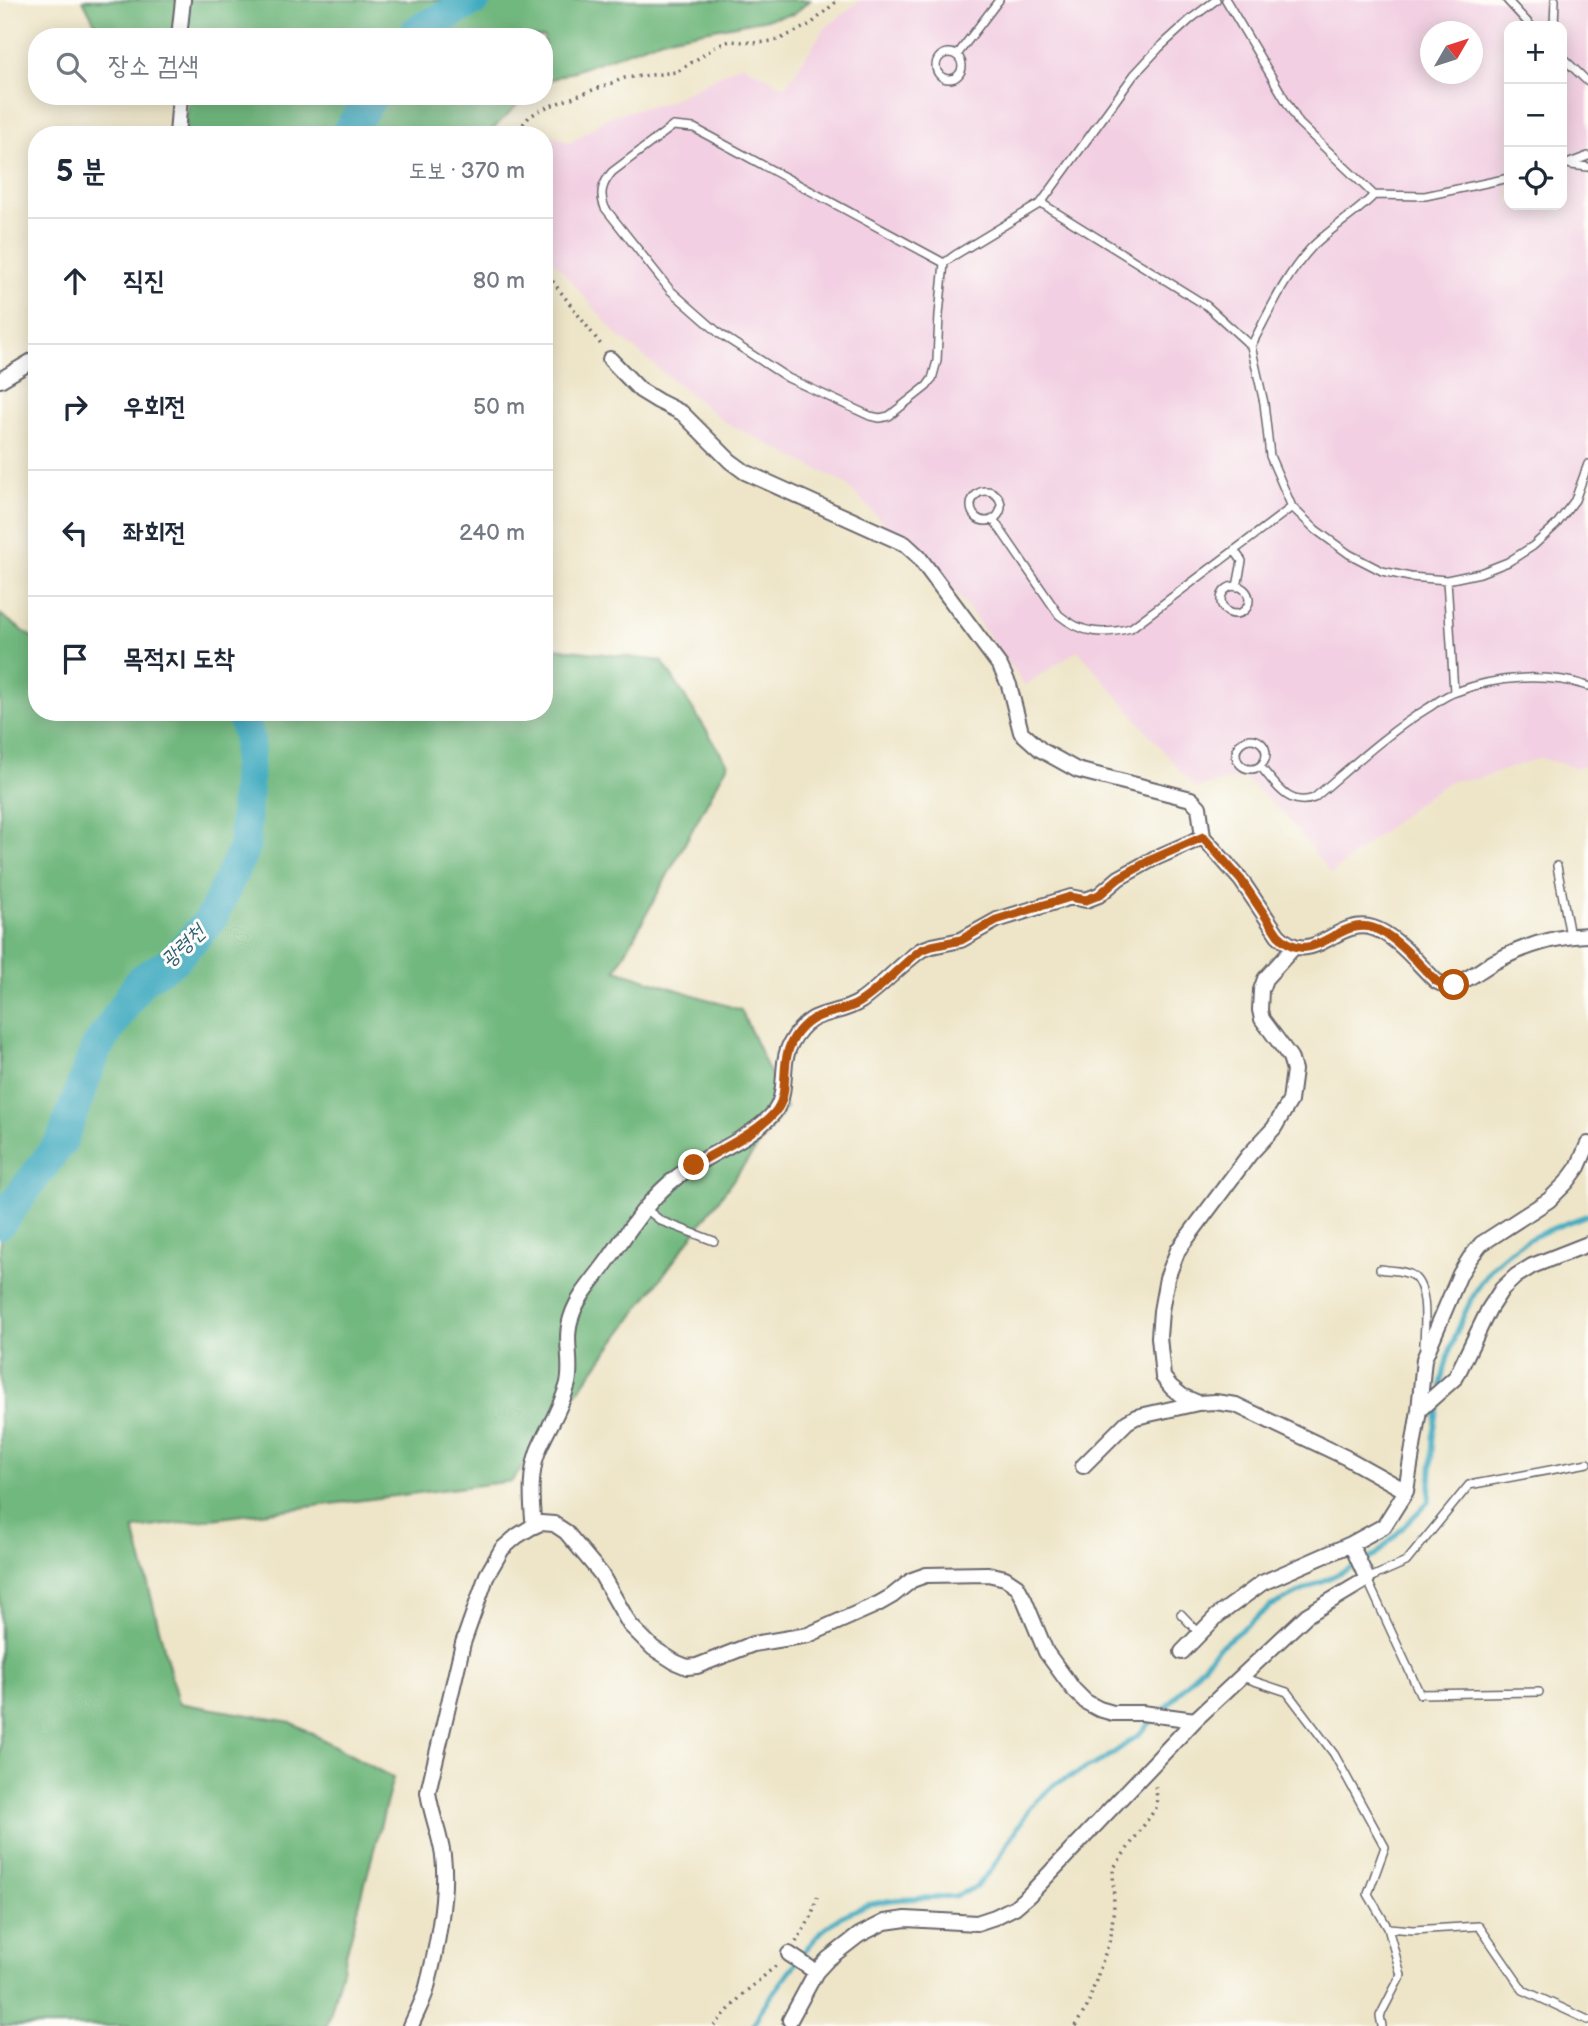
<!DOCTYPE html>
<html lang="ko">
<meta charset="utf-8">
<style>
:root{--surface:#fff;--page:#f2f2f3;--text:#1f2937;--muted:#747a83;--line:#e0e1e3}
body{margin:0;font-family:"Balsamiq Sans","Poor Story",sans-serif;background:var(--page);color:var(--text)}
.controls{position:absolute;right:21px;top:21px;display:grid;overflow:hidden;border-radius:14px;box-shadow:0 4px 18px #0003}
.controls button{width:63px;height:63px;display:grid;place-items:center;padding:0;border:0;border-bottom:2px solid var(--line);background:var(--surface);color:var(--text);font:35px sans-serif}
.compass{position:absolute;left:1420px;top:21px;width:63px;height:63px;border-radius:50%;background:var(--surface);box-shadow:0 4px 18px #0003;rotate:51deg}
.stop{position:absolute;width:21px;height:21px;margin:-16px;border:5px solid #b45309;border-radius:50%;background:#fff}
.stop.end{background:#b45309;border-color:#fff;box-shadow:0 2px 7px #0008}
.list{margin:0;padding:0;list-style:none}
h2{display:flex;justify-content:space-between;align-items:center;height:91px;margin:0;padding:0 28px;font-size:30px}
h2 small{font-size:23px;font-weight:400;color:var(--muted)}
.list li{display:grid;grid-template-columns:46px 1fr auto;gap:21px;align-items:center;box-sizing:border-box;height:126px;padding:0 28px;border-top:2px solid var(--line)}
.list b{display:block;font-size:26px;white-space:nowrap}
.list em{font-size:23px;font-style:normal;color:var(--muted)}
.icon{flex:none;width:38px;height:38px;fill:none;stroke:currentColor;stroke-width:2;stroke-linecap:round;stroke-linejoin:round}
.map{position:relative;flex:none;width:1588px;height:2026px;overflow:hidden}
.search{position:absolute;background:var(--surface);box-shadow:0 4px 18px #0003;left:28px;top:28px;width:525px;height:77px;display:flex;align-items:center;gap:18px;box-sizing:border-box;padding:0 24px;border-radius:28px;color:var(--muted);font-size:26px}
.panel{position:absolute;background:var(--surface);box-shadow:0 4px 18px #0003;left:28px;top:126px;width:525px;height:595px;border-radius:28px}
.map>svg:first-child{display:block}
.built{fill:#f2cfe2;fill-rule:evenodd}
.forest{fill:#71b87e;stroke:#4a6d5c;stroke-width:2}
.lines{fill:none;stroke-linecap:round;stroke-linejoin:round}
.stream{stroke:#41aac0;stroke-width:5}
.river{stroke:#41aac0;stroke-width:32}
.service-casing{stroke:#69666c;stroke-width:10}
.minor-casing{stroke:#69666c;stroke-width:18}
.path{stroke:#69666c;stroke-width:3.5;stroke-dasharray:2 5;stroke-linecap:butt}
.service{stroke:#fff;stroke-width:7}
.minor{stroke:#fff;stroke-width:14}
.route{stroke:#b45309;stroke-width:9}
.labels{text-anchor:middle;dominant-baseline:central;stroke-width:6;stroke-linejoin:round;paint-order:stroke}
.water-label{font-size:21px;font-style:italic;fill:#305f77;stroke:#fdfcf7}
</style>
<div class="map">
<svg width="1588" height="2026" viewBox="0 0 1588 2026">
<rect width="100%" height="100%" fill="#fdfcf7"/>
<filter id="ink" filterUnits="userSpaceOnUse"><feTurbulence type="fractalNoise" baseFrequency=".0143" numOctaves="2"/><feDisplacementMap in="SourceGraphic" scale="14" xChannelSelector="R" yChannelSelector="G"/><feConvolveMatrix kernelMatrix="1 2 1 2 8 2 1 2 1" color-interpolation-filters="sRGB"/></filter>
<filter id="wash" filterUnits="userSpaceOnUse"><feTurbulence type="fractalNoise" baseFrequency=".00686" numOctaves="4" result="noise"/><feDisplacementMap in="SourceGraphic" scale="28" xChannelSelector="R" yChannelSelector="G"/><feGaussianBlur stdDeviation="1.57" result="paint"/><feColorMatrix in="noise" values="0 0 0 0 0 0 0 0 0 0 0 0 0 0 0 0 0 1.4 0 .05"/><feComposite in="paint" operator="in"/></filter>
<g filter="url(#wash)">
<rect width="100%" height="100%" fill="#eee5c8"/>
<path class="built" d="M 861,0 L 1588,0 L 1588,765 L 1576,768 L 1540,758 L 1477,779 L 1452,780 L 1419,802 L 1331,874 L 1286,816 L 1243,777 L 1195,788 L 1078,650 L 1025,685 L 921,545 L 905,534 L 889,529 L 846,484 L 723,421 L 615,333 L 544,249 L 544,135 L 537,135 L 543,132 L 570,143 L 610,116 L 670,101 L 742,64 L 785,87 L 824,29 ZM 1509,26 L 1562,26 L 1562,205 L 1509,205 ZM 1430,32 L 1472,32 L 1472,74 L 1430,74 Z"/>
<path class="forest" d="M 83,0 L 810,0 L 794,14 L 662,39 L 544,82 L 544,37 L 102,37 Z
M 189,96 L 527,96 L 486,135 L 184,135 Z
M 0,614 L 37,641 L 37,712 L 544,712 L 544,647 L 662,661 L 728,764 L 616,970 L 741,1010 L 786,1108 L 512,1481 L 134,1529 L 178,1703 L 291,1722 L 393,1778 L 327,2026 L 0,2026 Z"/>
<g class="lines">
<path class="stream" d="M 1441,1385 C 1448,1348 1472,1284 1501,1259 C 1525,1237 1558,1226 1588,1215
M 753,2026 L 761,2010 L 807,1948 L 822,1931 L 840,1917 L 866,1905 L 892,1900 L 955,1896 L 976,1887 L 991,1870 L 1031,1806 L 1055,1784 L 1105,1759 L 1136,1737 L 1168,1705 L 1218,1648 L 1271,1606 L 1375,1556 L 1429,1501 L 1433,1438 L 1440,1395"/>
<path class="river" d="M 413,37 L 417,31 L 475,0
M 346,135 L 372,96
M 0,1223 L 62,1140 L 96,1049 L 141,980 L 174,960 L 211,919 L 244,848 L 249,739 L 242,712"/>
</g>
</g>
<g filter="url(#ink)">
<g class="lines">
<defs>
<path id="service" d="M 1226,0 L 1299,123 L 1374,195 L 1425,196 L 1509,178
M 1507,0 L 1531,26
M 1554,26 L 1555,0
M936 66a13 13 0 1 1 26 0a13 13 0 1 1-26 0Z
M 957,55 L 999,0
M 1562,57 L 1588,82
M 673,126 L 694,128 L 944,263 L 939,315 L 937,361 L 932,379 L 927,386 L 889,416 L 880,418 L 870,416 L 788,378 L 720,334 L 670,290 L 605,208 C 599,194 602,184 612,172 Z
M 1571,165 L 1588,167
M 1562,166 L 1588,156
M 1041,203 L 1207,306 L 1251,346 L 1264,403 L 1270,456 L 1292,507 L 1316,530 L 1349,554 L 1382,571 L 1410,577 L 1447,580 L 1480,573 L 1508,562 L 1533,546 L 1556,525 L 1575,500 L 1588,464
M 944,263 L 955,255 L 1041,203 L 1134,75 L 1159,48 L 1192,18 L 1216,0
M 1251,346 C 1269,312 1285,276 1311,248 C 1330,228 1355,215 1374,195
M971 506a15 15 0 1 1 30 0a15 15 0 1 1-30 0Z
M 993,519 L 1059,615 C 1082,634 1103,635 1131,628 L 1292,507
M 1234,550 L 1242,561 L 1237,587
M 1447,580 L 1454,692
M1221 600a14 14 0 1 1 28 0a14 14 0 1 1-28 0Z
M1236 754a15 15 0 1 1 30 0a15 15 0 1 1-30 0Z
M 1260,766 C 1275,783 1288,808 1314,798 C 1351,767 1387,733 1428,708 C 1437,702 1446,695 1456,692 C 1497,676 1546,673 1588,686
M 1557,866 L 1570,936
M 646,1209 L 661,1221 L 714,1241
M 1380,1269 C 1390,1271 1405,1270 1413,1276 C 1430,1289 1424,1329 1424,1347
M 1181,1614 L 1199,1633
M 1242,1677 L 1287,1692 L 1334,1754 L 1385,1847 L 1368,1894 L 1388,1928 L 1413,1930 L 1479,1926 L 1523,1990 L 1588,2020
M 1539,1692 L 1420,1694 L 1367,1579 L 1406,1562 L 1469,1485 L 1588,1463
M 1382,2026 L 1380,2016 L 1401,1975 L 1388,1928"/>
<path id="minor" d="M 179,37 L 183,0
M 177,135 L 180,96
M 610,359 L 640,390 L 658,401 L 682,413 L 730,461 L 745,472 L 905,544 L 918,556 L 1000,666 L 1009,685 L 1021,732 L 1041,750 L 1077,770 L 1191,799 L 1199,807 L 1203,837 L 1241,880 L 1278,935 C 1313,971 1336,916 1373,928 C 1396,935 1419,965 1436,981 C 1441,984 1445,986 1451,985 C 1466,982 1481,969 1494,962 C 1524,946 1554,936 1588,935
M 0,380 L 37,358
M 1294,947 L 1265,979 L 1261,990 L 1260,1010 L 1262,1019 L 1290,1057 L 1294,1070 L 1290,1101 L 1274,1128 L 1249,1155 L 1178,1250 L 1167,1278 L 1161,1311 L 1159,1337 L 1163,1377 L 1171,1387 L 1182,1396 L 1198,1403 L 1215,1402 L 1236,1405 L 1345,1457 L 1406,1491
M 1419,1410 L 1456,1377 L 1489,1309 L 1502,1289 L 1516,1276 L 1532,1266 L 1588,1244
M 1083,1466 L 1127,1422 L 1136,1417 L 1198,1403
M 533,1519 C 531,1496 530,1473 538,1451 C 547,1429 562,1407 568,1383 C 573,1361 563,1338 572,1315 C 578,1297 592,1282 603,1267 C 626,1236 646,1200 677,1177 C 706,1154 743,1143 770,1117 C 791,1097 778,1066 791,1043 C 812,1005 834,1019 861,1001 C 882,986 900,965 921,950 L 932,946 L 961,940 L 997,920 L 1071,897 L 1086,900 L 1099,895 L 1119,878 L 1153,859 L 1203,837
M 1182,1652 L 1217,1616 L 1262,1583 L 1351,1544 L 1384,1526 L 1406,1491 L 1419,1410 L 1424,1359 L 1460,1274 L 1470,1258 L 1481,1244 L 1549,1200 L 1567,1182 L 1578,1167 L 1588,1144
M 789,1954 L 816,1972
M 790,2020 L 816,1972 L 828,1959 L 859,1935 L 885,1922 L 906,1919 L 977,1923 L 995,1917 L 1015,1907 L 1029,1895 L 1195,1720 L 1307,1615 L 1367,1579 L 1351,1544
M 411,2026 C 416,2014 422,2003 426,1991 C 436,1953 448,1894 443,1856 C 440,1834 431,1814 428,1792 L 463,1643 L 487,1575 L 502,1549 L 517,1536 L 530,1528 L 541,1523 L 554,1524 L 566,1532 L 601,1574 L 630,1625 L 653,1648 L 675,1662 L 687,1667 L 697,1666 L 753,1644 L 808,1635 L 878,1604 L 892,1596 L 912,1580 L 926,1575 L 988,1574 L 1005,1578 L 1017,1586 L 1024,1599 L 1046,1652 L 1073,1689 L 1086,1702 L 1099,1709 L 1113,1713 L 1142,1713 L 1195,1720"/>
</defs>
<use href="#service" class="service-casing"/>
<use href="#minor" class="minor-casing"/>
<path class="path" d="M 514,135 L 529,117 L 542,109 L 625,78 L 677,72 L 717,46 L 730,41 L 759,43 L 778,40 L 811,24 L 838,0
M 544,270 L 602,346
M 796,1942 L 811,1917 L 817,1897
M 714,2026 L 743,1994 L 778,1964
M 1075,2026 L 1087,2007 L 1111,1936 L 1114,1905 L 1113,1869 L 1156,1808 L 1157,1798 L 1155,1784"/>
<use href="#service" class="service"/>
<use href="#minor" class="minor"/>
</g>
</g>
<g class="lines" filter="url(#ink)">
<path class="route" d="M 694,1165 C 716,1152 765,1129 778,1108 C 791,1087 777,1058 798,1032 C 815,1012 828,1015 850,1007 C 869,1001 902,964 921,950 L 932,946 L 961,940 L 996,920 L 1070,897 L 1086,900 L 1099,895 L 1119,878 L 1153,859 L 1203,837 L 1241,880 L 1278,935 C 1313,971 1337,916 1373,928 C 1396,935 1419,965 1436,981 L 1444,985 L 1454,985"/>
</g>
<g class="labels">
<g class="water-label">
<text transform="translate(183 946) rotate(-43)">광령천</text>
</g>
</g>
</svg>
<div class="controls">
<button>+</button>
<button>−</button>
<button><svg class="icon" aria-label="locate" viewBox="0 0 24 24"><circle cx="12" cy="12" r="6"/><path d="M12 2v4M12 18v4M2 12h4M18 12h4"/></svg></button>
</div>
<svg class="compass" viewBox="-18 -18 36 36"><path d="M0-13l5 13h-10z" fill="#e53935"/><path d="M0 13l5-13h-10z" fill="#747a83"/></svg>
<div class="stop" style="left:1454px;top:985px"></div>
<div class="stop end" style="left:694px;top:1165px"></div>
<div class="search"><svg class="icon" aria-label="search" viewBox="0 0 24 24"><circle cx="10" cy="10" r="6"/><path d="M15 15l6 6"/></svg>장소 검색</div>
<section class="panel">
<h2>5 분<small>도보 · 370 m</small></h2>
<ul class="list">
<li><svg class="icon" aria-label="ahead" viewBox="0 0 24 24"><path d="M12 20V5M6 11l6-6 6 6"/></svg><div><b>직진</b></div><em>80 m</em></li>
<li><svg class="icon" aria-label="right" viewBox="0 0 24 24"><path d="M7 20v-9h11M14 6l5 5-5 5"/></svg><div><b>우회전</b></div><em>50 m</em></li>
<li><svg class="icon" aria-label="left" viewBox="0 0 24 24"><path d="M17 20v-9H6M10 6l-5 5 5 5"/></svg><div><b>좌회전</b></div><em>240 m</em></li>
<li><svg class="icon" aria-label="arrive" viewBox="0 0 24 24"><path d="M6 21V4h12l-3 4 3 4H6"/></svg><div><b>목적지 도착</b></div></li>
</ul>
</section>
</div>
